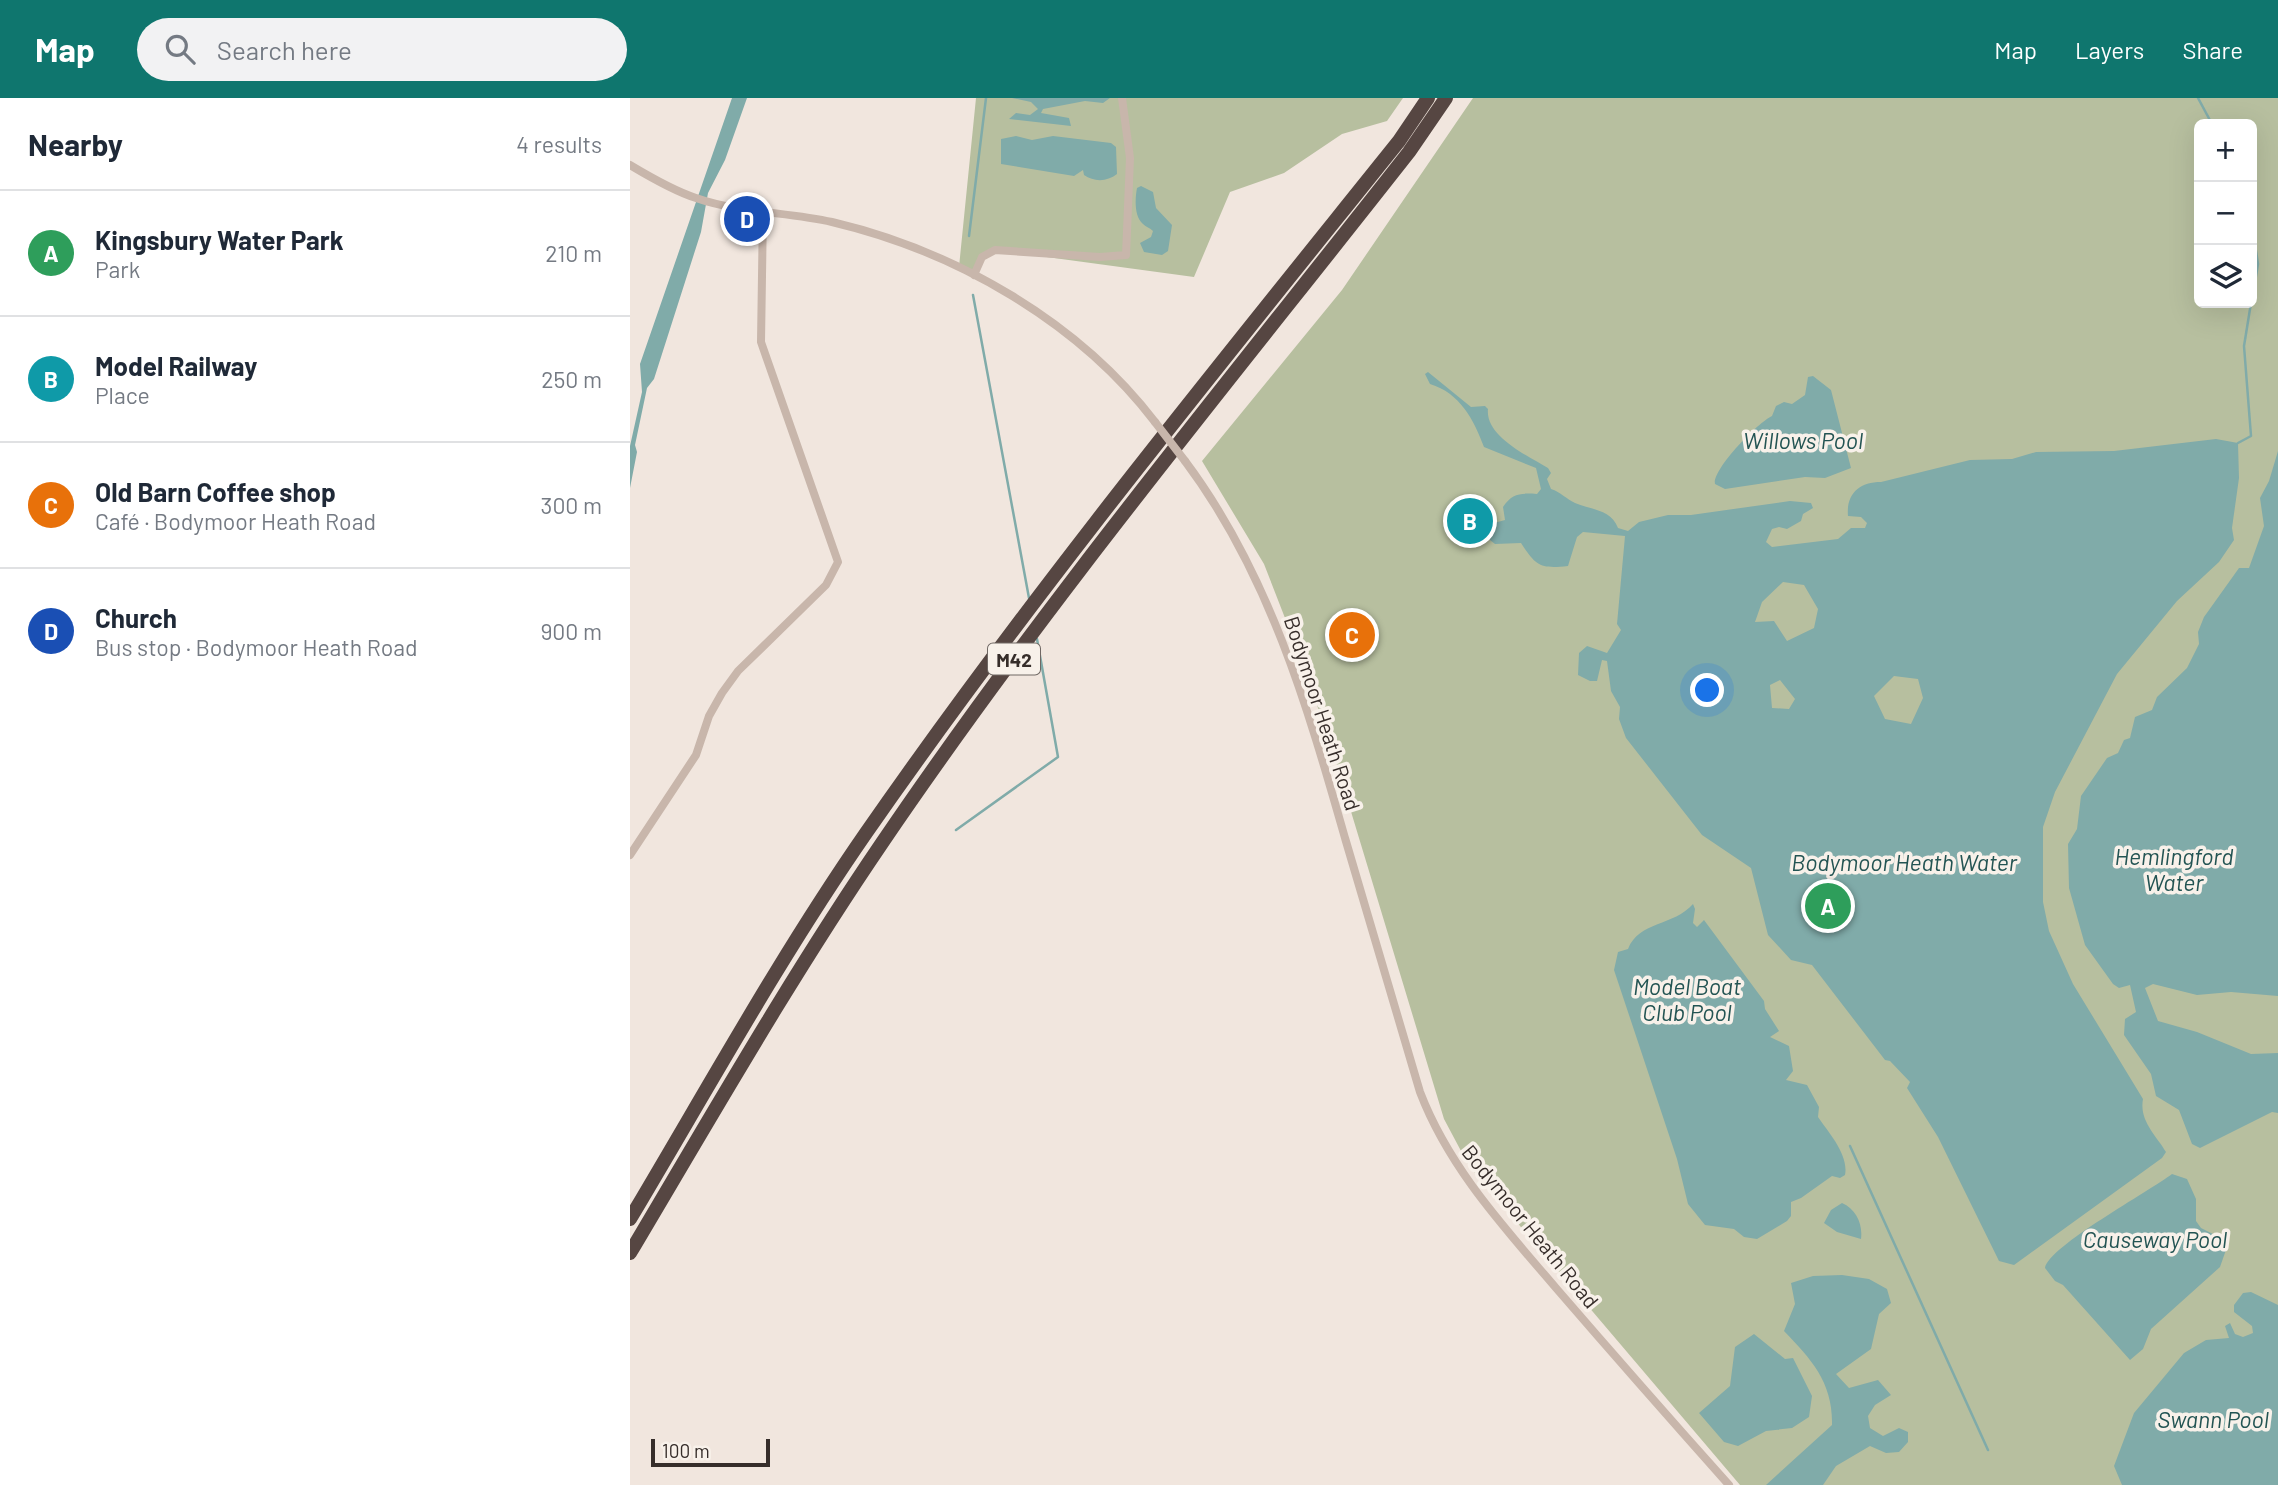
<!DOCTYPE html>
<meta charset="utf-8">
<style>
:root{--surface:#fff;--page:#f2f2f3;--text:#1f2937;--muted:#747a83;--line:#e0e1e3;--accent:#0f766e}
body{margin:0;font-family:Barlow,sans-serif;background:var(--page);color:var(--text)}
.controls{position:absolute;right:21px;top:21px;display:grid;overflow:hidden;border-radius:10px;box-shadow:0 7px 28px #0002}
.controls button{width:63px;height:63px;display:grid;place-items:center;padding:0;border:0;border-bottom:2px solid var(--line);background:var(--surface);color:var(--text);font:35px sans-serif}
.scale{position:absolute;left:21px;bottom:18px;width:119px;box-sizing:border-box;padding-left:7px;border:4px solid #362d2a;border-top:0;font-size:19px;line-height:24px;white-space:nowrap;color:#362d2a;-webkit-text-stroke:5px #f8f1ea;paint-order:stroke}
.you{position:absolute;left:1078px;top:593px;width:24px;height:24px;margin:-18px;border:5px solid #fff;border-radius:50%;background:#1a73e8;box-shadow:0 0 0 10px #1a73e833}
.badge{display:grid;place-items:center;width:46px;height:46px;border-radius:50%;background:var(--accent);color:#fff;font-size:23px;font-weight:700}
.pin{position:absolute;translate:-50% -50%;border:4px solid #fff;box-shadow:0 2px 7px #0006}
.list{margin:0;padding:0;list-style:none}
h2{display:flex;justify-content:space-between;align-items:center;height:91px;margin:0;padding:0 28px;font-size:30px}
h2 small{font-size:23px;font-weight:400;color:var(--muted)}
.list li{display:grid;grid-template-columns:46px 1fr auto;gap:21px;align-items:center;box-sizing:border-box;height:126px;padding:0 28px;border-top:2px solid var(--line)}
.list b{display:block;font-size:26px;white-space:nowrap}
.list p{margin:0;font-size:23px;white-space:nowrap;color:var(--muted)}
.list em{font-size:23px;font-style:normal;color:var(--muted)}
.icon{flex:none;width:38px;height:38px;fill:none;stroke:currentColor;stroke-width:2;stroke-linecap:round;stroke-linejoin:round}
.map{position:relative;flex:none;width:1648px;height:1387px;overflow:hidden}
header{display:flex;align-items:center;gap:42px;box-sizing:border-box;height:98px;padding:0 35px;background:var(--accent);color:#fff}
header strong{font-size:33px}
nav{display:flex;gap:38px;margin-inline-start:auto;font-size:24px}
.search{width:490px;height:63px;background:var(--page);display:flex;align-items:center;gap:18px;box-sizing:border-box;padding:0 24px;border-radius:38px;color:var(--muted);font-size:26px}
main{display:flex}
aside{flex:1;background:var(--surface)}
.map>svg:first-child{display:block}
.green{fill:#b7bf9f;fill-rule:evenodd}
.water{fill:#80aba9;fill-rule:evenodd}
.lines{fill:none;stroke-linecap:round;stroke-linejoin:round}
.stream{stroke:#80aba9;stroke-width:2.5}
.minor{stroke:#c8b6ab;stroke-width:8}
.motorway{stroke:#564642;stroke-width:14}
.minor-bridge{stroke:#c8b6ab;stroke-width:8}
.labels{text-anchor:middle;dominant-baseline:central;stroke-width:7;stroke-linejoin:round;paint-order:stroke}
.shield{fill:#f8f1ea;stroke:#706864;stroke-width:2}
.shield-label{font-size:19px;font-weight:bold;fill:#362d2a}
.street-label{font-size:21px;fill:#362d2a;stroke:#f8f1ea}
.water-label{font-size:23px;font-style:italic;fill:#235453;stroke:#f8f1ea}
</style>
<header>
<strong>Map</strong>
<div class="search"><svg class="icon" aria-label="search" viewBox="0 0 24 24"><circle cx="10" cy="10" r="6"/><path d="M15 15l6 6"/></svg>Search here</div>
<nav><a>Map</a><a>Layers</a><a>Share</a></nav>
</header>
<main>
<aside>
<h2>Nearby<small>4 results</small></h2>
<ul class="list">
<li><span class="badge" style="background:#2e9e5b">A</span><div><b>Kingsbury Water Park</b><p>Park</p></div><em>210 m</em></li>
<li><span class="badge" style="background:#0f9aa8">B</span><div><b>Model Railway</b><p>Place</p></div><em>250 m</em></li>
<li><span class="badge" style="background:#e8710a">C</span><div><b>Old Barn Coffee shop</b><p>Café · Bodymoor Heath Road</p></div><em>300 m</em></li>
<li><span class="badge" style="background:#1a4fb4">D</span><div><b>Church</b><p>Bus stop · Bodymoor Heath Road</p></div><em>900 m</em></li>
</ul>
</aside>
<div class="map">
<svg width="1648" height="1387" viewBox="0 0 1648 1387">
<rect width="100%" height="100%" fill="#f1e6de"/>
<path class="green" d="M 346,0 L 773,0 L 757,23 L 712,36 L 654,75 L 600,94 L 564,179 L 365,152 L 357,154 L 344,177 L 329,169 Z
M 843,0 L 1648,0 L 1648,1387 L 1110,1387 L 839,1068 L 814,1021 L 706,664 L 676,574 L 634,466 L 572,363 L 712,192 ZM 1569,26 L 1622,26 L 1622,205 L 1569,205 Z"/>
<path class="water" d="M 102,0 L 117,0 L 95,62 L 78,95 L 71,134 L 24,281 L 17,290 L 5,347 L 7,354 L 0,390 L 0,348 L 12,294 L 10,266 Z
M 382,0 L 480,0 L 473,5 L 455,3 L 413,11 L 411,15 L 439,20 L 441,28 L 379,21 L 386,15 L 400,17 L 408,11 L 401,4 Z
M 386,38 L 402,42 L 423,38 L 481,45 L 486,49 L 487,76 C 477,84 464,84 454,77 L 453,72 L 444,78 L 371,66 L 371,41 Z
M 511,88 L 523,94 L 526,110 L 542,127 L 538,153 L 532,157 L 514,154 L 510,145 L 521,139 L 523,133 C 520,130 516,129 513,126 C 504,119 505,100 507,90 Z
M 798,274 L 841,309 L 855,308 L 858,311 C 855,338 898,358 918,370 L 921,375 L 917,381 L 921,391 C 931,394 936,401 945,405 C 961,412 981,411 988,430 L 998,433 L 1009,424 L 1038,417 L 1061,417 L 1160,403 L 1181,405 L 1183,410 L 1173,416 L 1171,423 L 1157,431 L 1149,429 L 1142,431 L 1136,444 L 1142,449 L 1208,441 L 1221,430 L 1235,430 L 1237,425 L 1231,419 L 1218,418 C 1216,396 1229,384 1251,384 L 1340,362 L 1382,361 L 1406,354 L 1484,353 L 1586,341 L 1608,345 L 1609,380 L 1602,430 L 1604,442 L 1589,464 L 1547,503 L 1487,576 L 1425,694 L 1413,729 L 1413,804 L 1419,833 L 1443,886 L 1513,1001 C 1509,1023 1526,1037 1536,1054 L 1532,1060 L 1384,1167 L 1369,1163 L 1308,1039 L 1277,990 L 1280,984 L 1260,963 L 1255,962 L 1182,867 L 1161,862 L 1138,837 L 1121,770 L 1072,737 L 996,640 L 989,621 L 990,609 L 981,593 L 977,563 L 972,562 L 967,583 L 960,583 L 948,577 L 949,555 L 957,548 L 977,555 L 991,532 L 987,526 L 995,438 L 953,434 L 947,439 L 938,468 C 910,471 906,468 891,445 L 865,446 L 860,442 L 858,431 L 864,425 L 875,422 L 873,409 C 882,395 891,395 907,396 L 911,391 L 906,370 L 854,349 C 844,322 830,295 800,286 L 795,276 ZM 1153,484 L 1174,487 L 1188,511 L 1184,530 L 1157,543 L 1144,523 L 1125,524 L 1132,504 ZM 1264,578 L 1288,581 L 1293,600 L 1281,626 L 1255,621 L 1244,598 ZM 1150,582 L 1165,601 L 1159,611 L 1142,610 L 1140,587 Z
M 1183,278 L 1201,292 L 1221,370 L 1195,380 L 1175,379 L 1095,391 L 1085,386 C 1082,372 1127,325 1142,318 L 1146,308 L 1154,304 L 1162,306 L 1175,297 L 1178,279 Z
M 1648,353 L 1648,898 L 1601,894 L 1567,897 L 1523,886 L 1515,890 L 1528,923 L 1567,934 L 1621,956 L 1648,955 L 1648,1015 L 1642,1014 L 1570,1050 L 1562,1046 L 1549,1012 L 1526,998 L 1521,976 L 1494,937 L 1495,921 L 1506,914 L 1500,887 L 1489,890 L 1483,886 L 1455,847 L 1439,790 L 1438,746 L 1447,731 L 1451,698 L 1477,660 L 1488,655 L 1494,642 L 1500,640 L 1505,619 L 1522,612 L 1527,599 L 1557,570 L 1569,546 L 1568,534 L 1574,519 L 1609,470 L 1619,470 L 1634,428 L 1630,400 L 1639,383 Z
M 1063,806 L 1065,811 L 1063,825 L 1067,829 L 1074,822 L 1134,903 L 1135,911 L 1149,933 L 1140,939 L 1159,948 L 1163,973 L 1156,982 L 1177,987 L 1189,1009 L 1188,1019 C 1199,1035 1219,1057 1215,1077 L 1210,1080 L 1202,1078 L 1171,1100 L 1161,1104 L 1161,1118 L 1157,1123 L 1127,1141 L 1114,1139 L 1104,1131 L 1075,1127 L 1058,1106 L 1047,1061 L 984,872 L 988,854 L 998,851 C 1009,823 1044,828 1063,806 Z
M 1542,1076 L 1557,1081 L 1566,1101 L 1566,1123 L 1571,1130 L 1595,1142 L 1597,1149 L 1590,1169 L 1521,1231 L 1513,1251 L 1500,1262 L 1433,1187 L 1425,1183 L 1415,1170 C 1419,1148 1520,1093 1542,1076 Z
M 1212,1105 C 1226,1111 1233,1126 1231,1141 L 1207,1134 L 1194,1125 L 1201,1112 Z
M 1212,1177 L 1239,1181 L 1257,1191 L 1261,1205 L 1249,1216 L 1241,1251 L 1206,1276 L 1219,1290 L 1248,1282 L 1261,1297 L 1245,1307 L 1238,1318 L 1240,1330 L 1253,1338 L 1269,1330 L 1278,1334 L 1278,1344 L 1269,1354 L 1256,1355 L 1240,1348 L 1206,1368 L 1193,1387 L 1136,1387 L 1202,1327 C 1203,1285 1182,1262 1154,1233 L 1165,1206 L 1161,1185 L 1183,1178 Z
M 1621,1194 L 1648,1207 L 1648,1387 L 1492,1387 L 1484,1368 L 1504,1315 L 1554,1255 L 1576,1242 L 1599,1240 L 1595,1228 L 1600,1225 L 1605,1236 L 1613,1239 L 1623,1235 L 1622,1228 L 1604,1214 L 1604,1207 L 1613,1195 Z
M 1124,1236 L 1155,1261 L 1163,1260 L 1182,1298 L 1179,1319 L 1162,1330 L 1136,1333 L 1108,1348 L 1094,1344 L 1069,1315 L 1100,1288 L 1105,1249 Z"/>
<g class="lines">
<path class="stream" d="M 1568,0 L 1582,26
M 1622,127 L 1628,166 L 1622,202
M 339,138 L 356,0
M 343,197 L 399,500
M 1608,345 L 1621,338 L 1614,248 L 1621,205
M 326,732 L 428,659 L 407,541
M 1220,1048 L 1358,1352"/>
<path class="minor" d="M 0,67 C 20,79 44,93 66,100 C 109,115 158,114 202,124 C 325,153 448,223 525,324
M 344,177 L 352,159 L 365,152 L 470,159 L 496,157 L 500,60 L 492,0
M 555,363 C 639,475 677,607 715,740 C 740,825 765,910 790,994 C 819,1070 874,1129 926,1190 C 983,1256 1041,1322 1099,1387
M 0,757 L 66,657 L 79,618 L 92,595 L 108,573 L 196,487 L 208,464 L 131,244 L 133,112"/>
<path class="motorway" d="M 0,1121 C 77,992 150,859 236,735 C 402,496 587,270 769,43 L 798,0
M 0,1155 C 82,1017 162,877 252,745 C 415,505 600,282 779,54 L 816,0"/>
<path class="minor-bridge" d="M 525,324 L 555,363"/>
</g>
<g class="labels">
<rect class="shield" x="358" y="545.5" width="52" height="31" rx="5"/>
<g class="shield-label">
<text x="384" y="561">M42</text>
</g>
<g class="street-label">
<text transform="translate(693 615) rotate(72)">Bodymoor Heath Road</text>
<text transform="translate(901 1128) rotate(51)">Bodymoor Heath Road</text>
</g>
<g class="water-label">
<text x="1173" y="342">Willows Pool</text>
<text x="1544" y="758">Hemlingford<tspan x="1544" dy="26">Water</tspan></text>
<text x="1274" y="764">Bodymoor Heath Water</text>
<text x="1057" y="888">Model Boat<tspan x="1057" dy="26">Club Pool</tspan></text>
<text x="1525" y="1141">Causeway Pool</text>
<text x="1583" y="1321">Swann Pool</text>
</g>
</g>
</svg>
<div class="controls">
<button>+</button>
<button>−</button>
<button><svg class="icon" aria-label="layers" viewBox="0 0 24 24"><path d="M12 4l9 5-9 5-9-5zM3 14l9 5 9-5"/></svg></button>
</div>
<div class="scale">100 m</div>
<div class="you"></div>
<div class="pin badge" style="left:1198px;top:808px;background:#2e9e5b">A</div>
<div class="pin badge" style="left:840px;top:423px;background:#0f9aa8">B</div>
<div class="pin badge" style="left:722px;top:537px;background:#e8710a">C</div>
<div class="pin badge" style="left:117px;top:121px;background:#1a4fb4">D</div>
</div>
</main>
